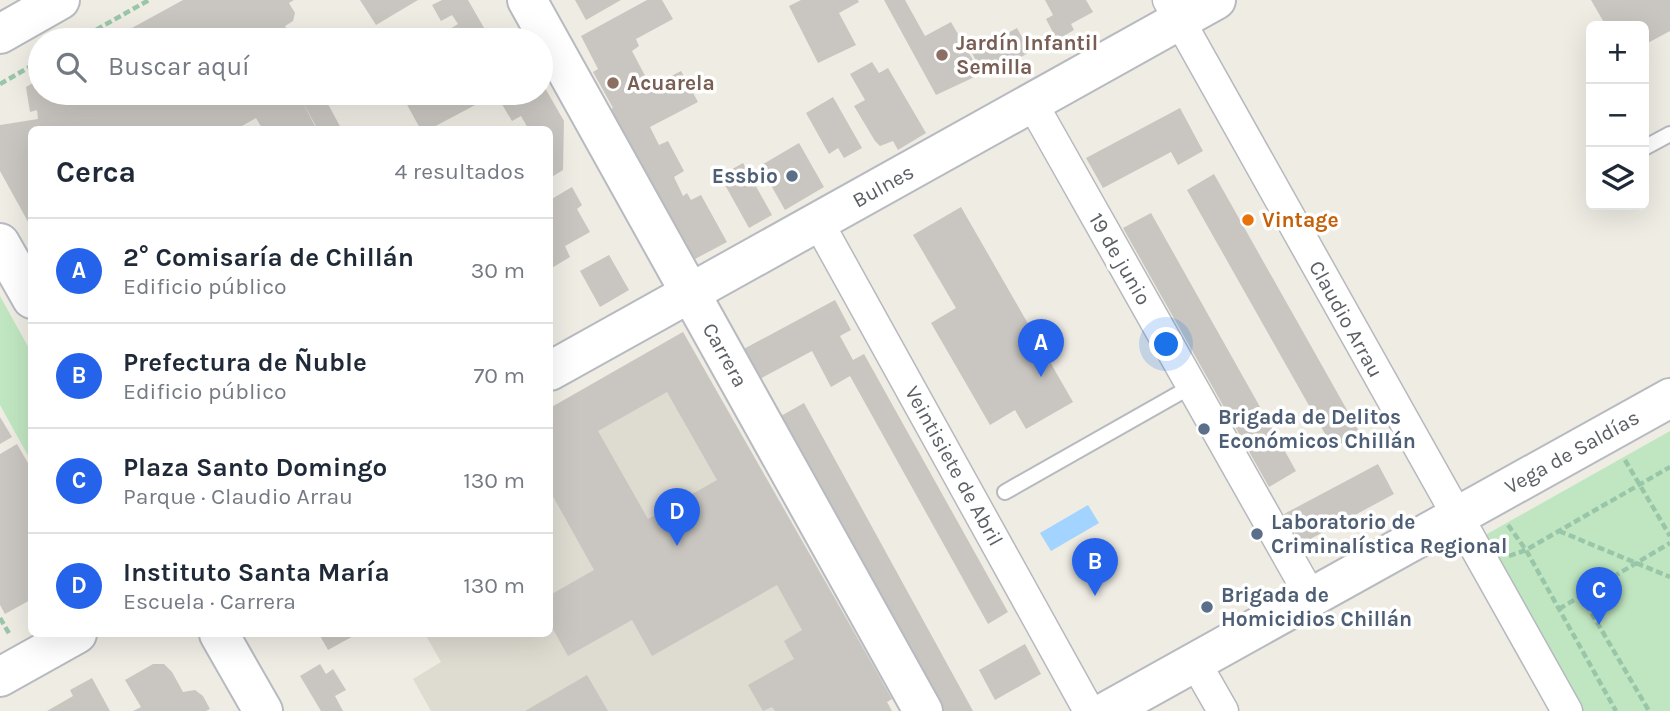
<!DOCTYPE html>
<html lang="es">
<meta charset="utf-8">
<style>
:root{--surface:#fff;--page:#f2f2f3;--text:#1f2937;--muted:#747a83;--line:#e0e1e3;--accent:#2563eb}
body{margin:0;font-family:Karla,sans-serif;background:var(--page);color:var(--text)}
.controls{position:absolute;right:21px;top:21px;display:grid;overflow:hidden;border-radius:10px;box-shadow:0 7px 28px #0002}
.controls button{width:63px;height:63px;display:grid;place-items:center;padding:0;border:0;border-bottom:2px solid var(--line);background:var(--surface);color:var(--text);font:35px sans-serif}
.you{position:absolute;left:1167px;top:345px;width:24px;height:24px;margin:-18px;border:5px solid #fff;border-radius:50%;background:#1a73e8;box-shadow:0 0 0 10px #1a73e833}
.badge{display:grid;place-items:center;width:46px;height:46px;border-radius:50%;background:var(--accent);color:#fff;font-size:23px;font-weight:700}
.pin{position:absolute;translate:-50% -58px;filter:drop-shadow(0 2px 4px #0008)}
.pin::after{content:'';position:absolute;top:37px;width:24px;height:21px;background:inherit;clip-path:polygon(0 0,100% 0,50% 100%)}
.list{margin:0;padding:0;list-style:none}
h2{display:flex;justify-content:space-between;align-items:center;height:91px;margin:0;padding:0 28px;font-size:30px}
h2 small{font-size:23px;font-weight:400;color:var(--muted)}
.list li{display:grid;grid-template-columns:46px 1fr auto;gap:21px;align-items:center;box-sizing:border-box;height:105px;padding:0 28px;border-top:2px solid var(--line)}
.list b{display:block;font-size:26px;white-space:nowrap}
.list p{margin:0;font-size:23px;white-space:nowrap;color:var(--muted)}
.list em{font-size:23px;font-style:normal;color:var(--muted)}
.icon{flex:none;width:38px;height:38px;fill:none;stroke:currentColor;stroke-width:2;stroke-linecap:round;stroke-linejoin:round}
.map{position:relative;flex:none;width:1670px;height:711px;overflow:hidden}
.search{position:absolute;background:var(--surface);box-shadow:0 7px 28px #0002;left:28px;top:28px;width:525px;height:77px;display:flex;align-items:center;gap:18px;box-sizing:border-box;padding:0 24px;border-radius:38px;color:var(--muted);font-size:26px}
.panel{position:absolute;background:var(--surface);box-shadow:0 7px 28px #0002;left:28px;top:126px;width:525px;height:511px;border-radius:10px}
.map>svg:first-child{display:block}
.education{fill:#dedbd1}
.green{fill:#c0e6c1}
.water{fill:#a3d3ff}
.building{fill:#c9c6c1;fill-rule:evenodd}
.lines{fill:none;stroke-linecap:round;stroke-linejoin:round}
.lane-casing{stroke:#b6b9be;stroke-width:18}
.street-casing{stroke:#b6b9be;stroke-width:33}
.secondary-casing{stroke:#b7bac0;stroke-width:42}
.path{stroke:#99c6a8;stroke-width:4.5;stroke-dasharray:7 3.5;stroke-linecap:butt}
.lane{stroke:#fff;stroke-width:14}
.street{stroke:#fff;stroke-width:30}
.secondary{stroke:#fff;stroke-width:38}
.education-dot{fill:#8d6e63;stroke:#fff;stroke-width:2.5}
.service-dot{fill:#5c6f8a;stroke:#fff;stroke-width:2.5}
.food-dot{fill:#e8710a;stroke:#fff;stroke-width:2.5}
.labels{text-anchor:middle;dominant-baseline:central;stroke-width:7;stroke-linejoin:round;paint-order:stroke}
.education-label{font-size:21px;font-weight:bold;fill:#785e54;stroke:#fff;text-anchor:start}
.service-label{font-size:21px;font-weight:bold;fill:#4e5e75;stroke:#fff;text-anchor:start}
.street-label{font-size:21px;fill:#5b5f64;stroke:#fff}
.food-label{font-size:21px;font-weight:bold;fill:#c56008;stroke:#fff;text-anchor:start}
</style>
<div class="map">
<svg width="1670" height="711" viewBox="0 0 1670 711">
<rect width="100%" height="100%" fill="#eeece3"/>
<path class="education" d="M 683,332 L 882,680 L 827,711 L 431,711 L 413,679 L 441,662 L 425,634 L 550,634 L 550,408 Z"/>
<path class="green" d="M 0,296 L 31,352 L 31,461 L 0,405 Z
M 1670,431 L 1670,711 L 1577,711 L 1480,538 Z"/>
<path class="water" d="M 1088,505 L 1099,523 L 1051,551 L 1040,533 Z"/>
<path class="building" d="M 183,0 L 294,0 L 289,3 L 295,13 L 293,21 L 285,26 L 293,40 L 110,40 Z
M 360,0 L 418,0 L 376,25 Z
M 442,0 L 468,0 L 491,40 L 457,40 L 450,29 L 458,24 L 452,15 L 441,21 L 432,5 Z
M 575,0 L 621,0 L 586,20 Z
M 647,0 L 662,0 L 673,19 L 636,39 L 639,46 L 632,51 L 651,87 L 681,71 L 698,102 L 650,127 L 659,145 L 668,141 L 684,171 L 674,177 L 683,196 L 687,193 L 691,200 L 701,195 L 727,242 L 695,259 L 686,259 L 606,111 L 613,108 L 593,72 L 598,69 L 581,36 Z
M 801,0 L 858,0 L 859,2 L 839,13 L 856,45 L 818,63 L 789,6 Z
M 884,0 L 905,0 L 925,36 L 951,22 L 981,74 L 936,95 Z
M 1045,0 L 1086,0 L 1093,12 L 1071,24 L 1074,30 L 1057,40 L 1046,19 L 1053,15 Z
M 1591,0 L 1670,0 L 1670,31 L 1644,45 L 1644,26 L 1606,26 Z
M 1017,28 L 1030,52 L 985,77 L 968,46 L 984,37 L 988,44 Z
M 872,62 L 879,73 L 888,68 L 926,133 L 898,150 L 893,141 L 880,146 L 875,141 L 854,106 L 865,100 L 850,74 Z
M 40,79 L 40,93 L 322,93 L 342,130 L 318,130 L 301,99 L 317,130 L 263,130 L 256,118 L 235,130 L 32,130 L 32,229 L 0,171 L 0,125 L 38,119 L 37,110 L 30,112 L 26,87 Z
M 541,81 L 564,121 L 563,170 L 550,178 L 550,130 L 529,130 L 521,116 L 512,121 L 496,94 L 428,130 L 421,130 L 406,103 L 424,93 L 541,93 Z
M 833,97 L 862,148 L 844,158 L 838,148 L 829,154 L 806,113 Z
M 1180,108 L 1203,151 L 1178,165 L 1171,152 L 1103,188 L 1086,158 Z
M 799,143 L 824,187 L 785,210 L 760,166 Z
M 743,163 L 772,215 L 749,228 L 720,176 Z
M 1214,174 L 1360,433 L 1333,448 L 1187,190 Z
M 572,187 L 582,205 L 577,209 L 590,232 L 565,246 L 570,257 L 550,269 L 550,200 Z
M 961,207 L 1073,402 L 1026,429 L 1015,410 L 990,425 L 931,323 L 956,308 L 913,235 Z
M 1151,213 L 1296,471 L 1269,487 L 1123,228 Z
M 609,255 L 629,290 L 600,307 L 580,271 Z
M 835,300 L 851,330 L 840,336 L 853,360 L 864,354 L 1008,612 L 988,624 L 850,376 L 831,387 L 812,351 L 756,381 L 740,351 Z
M 683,332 L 892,699 L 887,702 L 892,711 L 775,711 L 772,707 L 763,711 L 748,685 L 794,659 L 784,641 L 802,630 L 777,585 L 652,656 L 632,620 L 568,656 L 550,624 L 550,595 L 594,570 L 550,491 L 550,408 ZM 667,392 L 717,480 L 648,519 L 598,431 Z
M 804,403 L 973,711 L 940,711 L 779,417 Z
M 0,417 L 12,437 L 0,444 Z
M 17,444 L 32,470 L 32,599 L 5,614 L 0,605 L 0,454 Z
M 1378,464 L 1394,494 L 1301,544 L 1284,514 Z
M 319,634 L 357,634 L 328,650 Z
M 1025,644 L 1041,674 L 995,700 L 979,670 Z
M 153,664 L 164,664 L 172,672 L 183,692 L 195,690 L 203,696 L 210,709 L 206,711 L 133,711 L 141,707 L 125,680 Z
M 320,664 L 326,674 L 333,669 L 346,690 L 335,696 L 343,711 L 321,711 L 300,676 Z
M 587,675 L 608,711 L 525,711 Z
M 92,678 L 110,711 L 47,711 L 73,696 L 70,690 Z"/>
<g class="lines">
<defs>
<path id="lane" d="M 1644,148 L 1670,134
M 1005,492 L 1192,386"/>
<path id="street" d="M 1168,0 L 1567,711
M 1032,103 L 1311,597
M 818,222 L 1089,711
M 1195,662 L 1223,711"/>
<path id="secondary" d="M 527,0 L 923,711
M 0,34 L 60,0
M 0,243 L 32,299
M 550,371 L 1216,0
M 219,634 L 263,711
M 0,677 L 77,634
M 1107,711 L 1670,398"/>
</defs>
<use href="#lane" class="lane-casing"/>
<use href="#street" class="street-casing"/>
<use href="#secondary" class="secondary-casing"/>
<path class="path" d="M 78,40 L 149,0
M 0,84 L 40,61
M 1625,460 L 1670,536
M 1508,525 L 1526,550 L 1616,711
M 1559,531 L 1670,577
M 1509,556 L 1526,550 L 1670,467
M 1581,595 L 1649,711
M 1559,609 L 1670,543
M 0,618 L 10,635"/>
<use href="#lane" class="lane"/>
<use href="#street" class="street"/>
<use href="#secondary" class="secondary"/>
</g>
<g class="education-dot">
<circle cx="942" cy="55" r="7"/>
<circle cx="613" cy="83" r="7"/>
</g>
<g class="service-dot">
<circle cx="792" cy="176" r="7"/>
<circle cx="1204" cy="429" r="7"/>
<circle cx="1257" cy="534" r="7"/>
<circle cx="1207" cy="607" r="7"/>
</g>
<circle class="food-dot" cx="1248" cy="220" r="7"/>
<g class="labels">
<g class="education-label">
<text x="956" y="43">Jardín Infantil<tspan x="956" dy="24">Semilla</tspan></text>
<text x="627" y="83">Acuarela</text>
</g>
<g class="service-label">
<text x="778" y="176" text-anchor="end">Essbio</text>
<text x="1218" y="417">Brigada de Delitos<tspan x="1218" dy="24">Económicos Chillán</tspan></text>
<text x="1271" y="522">Laboratorio de<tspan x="1271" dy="24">Criminalística Regional</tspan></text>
<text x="1221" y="595">Brigada de<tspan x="1221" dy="24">Homicidios Chillán</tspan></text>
</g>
<g class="street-label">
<text transform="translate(883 186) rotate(-29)">Bulnes</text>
<text transform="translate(1120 259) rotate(60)">19 de junio</text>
<text transform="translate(1346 319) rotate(61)">Claudio Arrau</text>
<text transform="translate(725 355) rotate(61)">Carrera</text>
<text transform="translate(1572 452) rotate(-29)">Vega de Saldías</text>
<text transform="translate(954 466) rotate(61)">Veintisiete de Abril</text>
</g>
<g class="food-label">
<text x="1262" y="220">Vintage</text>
</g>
</g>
</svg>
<div class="controls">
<button>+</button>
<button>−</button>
<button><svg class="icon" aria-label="layers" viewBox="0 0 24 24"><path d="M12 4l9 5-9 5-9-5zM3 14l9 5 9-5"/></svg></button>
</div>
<div class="you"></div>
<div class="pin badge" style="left:1041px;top:377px">A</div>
<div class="pin badge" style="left:1095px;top:596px">B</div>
<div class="pin badge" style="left:1599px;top:625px">C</div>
<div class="pin badge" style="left:677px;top:546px">D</div>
<div class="search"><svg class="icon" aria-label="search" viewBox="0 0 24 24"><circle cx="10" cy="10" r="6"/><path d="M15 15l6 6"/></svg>Buscar aquí</div>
<section class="panel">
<h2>Cerca<small>4 resultados</small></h2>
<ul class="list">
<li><span class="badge">A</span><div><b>2° Comisaría de Chillán</b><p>Edificio público</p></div><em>30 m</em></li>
<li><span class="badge">B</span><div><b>Prefectura de Ñuble</b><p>Edificio público</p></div><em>70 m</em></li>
<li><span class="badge">C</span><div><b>Plaza Santo Domingo</b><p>Parque · Claudio Arrau</p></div><em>130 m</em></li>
<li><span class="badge">D</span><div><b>Instituto Santa María</b><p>Escuela · Carrera</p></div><em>130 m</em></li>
</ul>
</section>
</div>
